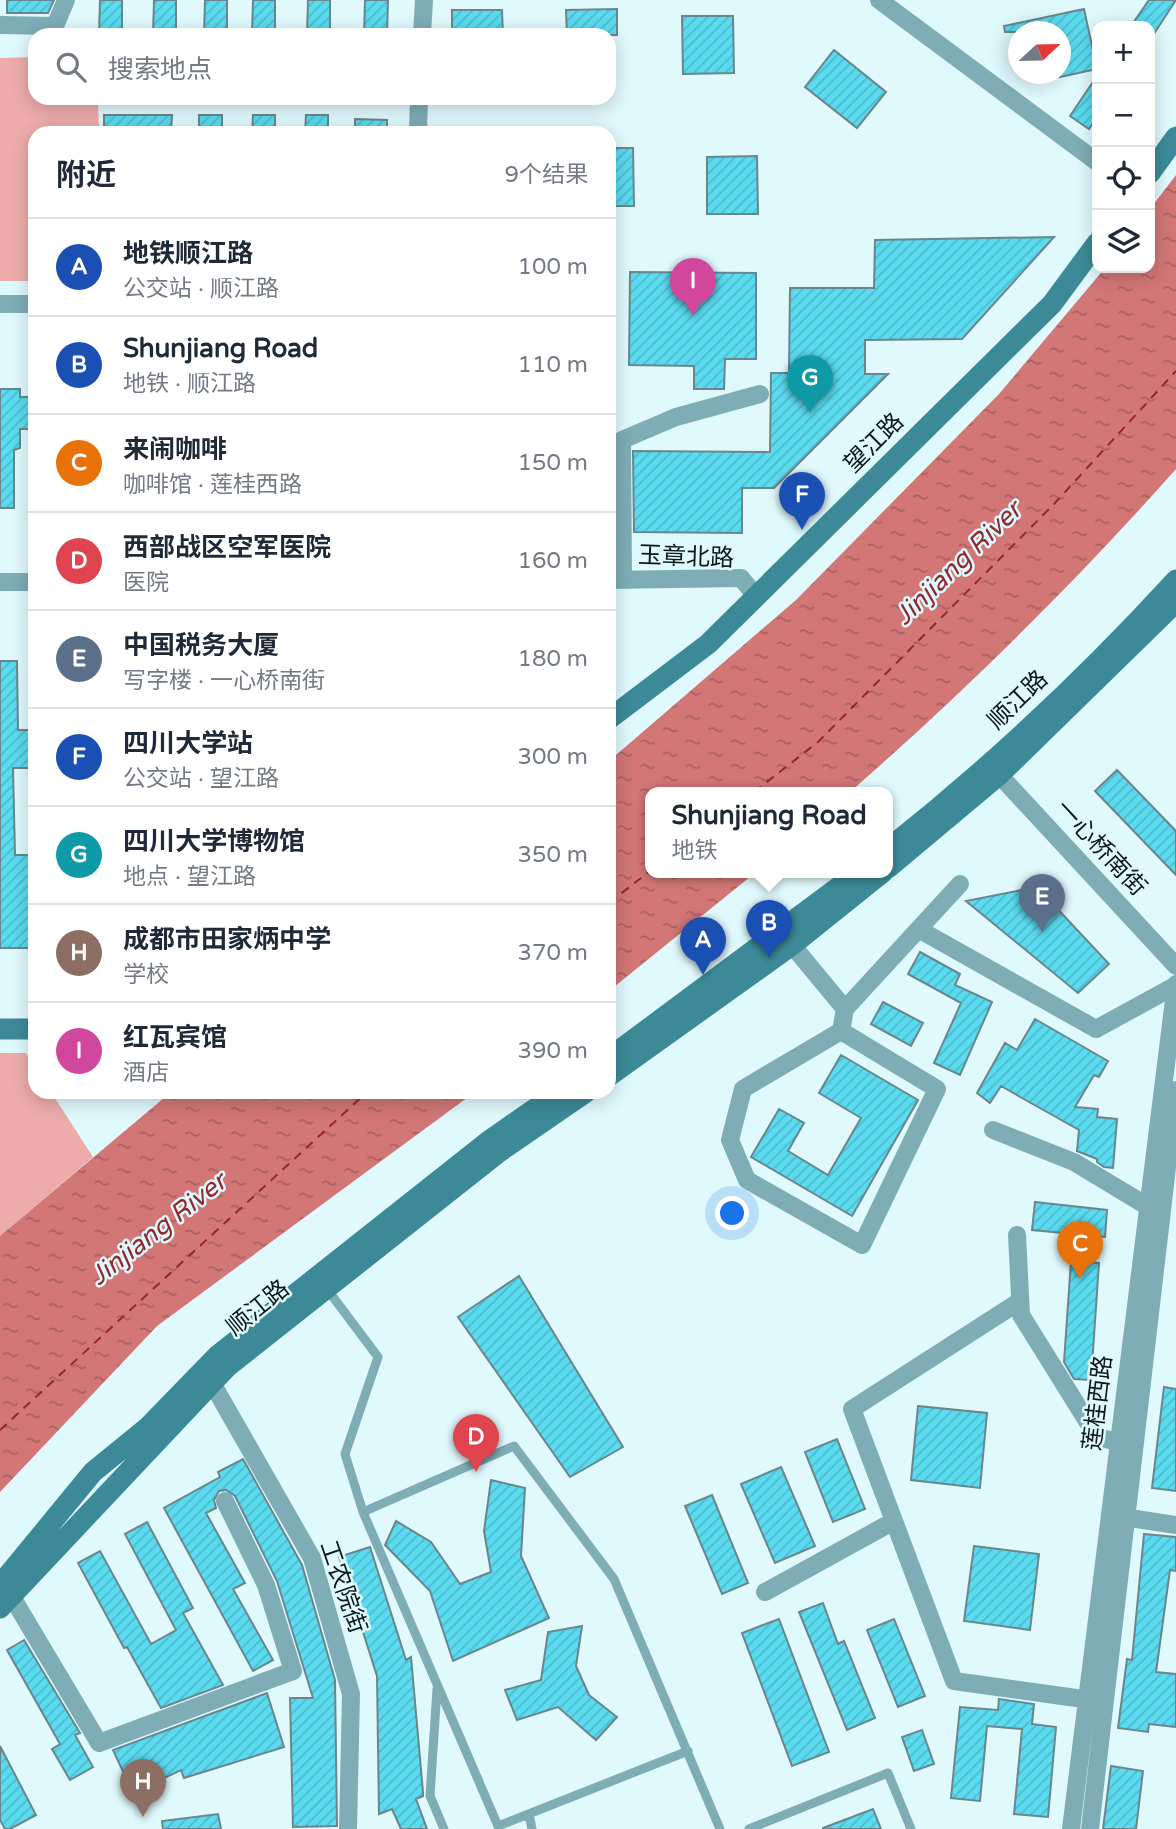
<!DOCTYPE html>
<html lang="zh">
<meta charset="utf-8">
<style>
:root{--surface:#fff;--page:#f6f6f7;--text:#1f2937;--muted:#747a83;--line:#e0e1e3;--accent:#0f766e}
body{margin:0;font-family:"Varela Round","Noto Sans SC",sans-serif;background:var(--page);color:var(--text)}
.controls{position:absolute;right:21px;top:21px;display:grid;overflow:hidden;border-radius:14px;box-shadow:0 4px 18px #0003}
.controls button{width:63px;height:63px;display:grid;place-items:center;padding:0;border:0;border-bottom:2px solid var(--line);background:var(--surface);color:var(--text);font:35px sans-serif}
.compass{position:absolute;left:1008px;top:21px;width:63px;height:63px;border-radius:50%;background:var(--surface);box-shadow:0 4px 18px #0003;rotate:68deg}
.you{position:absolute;left:733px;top:1214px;width:24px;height:24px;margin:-18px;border:5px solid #fff;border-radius:50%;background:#1a73e8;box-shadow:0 0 0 10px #1a73e833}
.badge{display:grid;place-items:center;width:46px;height:46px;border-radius:50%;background:var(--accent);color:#fff;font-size:23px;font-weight:700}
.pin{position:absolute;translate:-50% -58px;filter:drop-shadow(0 2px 4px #0008)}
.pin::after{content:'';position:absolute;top:37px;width:24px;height:21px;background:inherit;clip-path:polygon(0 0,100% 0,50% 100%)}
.popup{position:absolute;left:645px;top:787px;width:248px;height:91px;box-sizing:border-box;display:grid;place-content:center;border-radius:14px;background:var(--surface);filter:drop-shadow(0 2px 5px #0005);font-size:23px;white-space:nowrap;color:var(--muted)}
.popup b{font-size:26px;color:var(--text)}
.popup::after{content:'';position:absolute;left:50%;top:100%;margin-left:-14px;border:14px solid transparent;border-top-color:var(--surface)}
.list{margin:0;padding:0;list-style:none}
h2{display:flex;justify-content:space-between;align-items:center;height:91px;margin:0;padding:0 28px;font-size:30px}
h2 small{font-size:23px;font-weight:400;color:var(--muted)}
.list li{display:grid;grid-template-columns:46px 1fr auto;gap:21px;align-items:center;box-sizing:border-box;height:98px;padding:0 28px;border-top:2px solid var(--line)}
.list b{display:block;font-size:26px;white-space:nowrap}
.list p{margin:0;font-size:23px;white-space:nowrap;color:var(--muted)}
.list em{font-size:23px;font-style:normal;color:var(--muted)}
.icon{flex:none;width:38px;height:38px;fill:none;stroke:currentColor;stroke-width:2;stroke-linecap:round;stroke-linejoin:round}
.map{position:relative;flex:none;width:1176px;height:1829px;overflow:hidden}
.search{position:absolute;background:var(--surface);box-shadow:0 4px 18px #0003;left:28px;top:28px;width:588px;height:77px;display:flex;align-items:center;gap:18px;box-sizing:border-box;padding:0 24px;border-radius:21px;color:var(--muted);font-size:26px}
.panel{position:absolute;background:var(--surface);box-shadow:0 4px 18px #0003;left:28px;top:126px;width:588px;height:973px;border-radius:21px}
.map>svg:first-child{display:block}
.green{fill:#edacaa}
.water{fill:url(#water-ripples)}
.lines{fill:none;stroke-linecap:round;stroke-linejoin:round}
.ferry{stroke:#94262f;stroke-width:2;stroke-dasharray:9 7;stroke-linecap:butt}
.building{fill:url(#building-hatch);stroke:#6a868c;stroke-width:2}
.lane{stroke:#7eadb6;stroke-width:9}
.street{stroke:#7eadb6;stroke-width:18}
.secondary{stroke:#3c8a98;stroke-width:21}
.labels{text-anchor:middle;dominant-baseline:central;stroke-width:5;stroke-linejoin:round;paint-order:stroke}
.street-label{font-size:24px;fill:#0c1719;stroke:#e0f9fd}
.water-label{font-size:26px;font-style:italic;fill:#94262f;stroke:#e0f9fd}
</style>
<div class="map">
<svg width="1176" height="1829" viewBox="0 0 1176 1829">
<defs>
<pattern id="water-ripples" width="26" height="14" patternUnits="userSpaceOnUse" patternTransform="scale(1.75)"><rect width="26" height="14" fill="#d27676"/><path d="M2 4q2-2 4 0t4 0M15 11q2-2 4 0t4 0" fill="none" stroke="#a96060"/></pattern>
<pattern id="building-hatch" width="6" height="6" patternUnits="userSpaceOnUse" patternTransform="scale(1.75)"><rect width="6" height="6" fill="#5adbf0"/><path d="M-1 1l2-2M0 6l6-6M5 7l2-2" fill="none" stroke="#4dbbcd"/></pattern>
</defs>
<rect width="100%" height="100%" fill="#e0f9fd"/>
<path class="green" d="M 35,57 L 35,98 L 92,98 L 98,104 L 99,133 L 35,133 L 35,281 L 0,281 L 0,58 Z
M 0,1053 L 26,1053 L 35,1067 L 35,1092 L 51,1092 L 93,1157 L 0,1236 Z"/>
<path class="water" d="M 1176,175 L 1176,469 C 1074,584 965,691 850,792 L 650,792 L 650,872 L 756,872 L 609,991 L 609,761 L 796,600 L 999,394 L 1105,268 L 1150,268 L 1150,209 Z
M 171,1092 L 475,1092 L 157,1326 L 0,1492 L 0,1236 Z"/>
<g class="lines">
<path class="ferry" d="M 754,792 L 818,742 L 1054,504 L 1176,371
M 609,903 L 650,871
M 0,1430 L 367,1092"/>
</g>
<path class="building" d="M 7,0 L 54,0 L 48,13 L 7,13 Z
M 100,0 L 122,0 L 122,35 L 99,35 Z
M 154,0 L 176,0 L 176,35 L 153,35 Z
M 205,0 L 227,0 L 227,35 L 204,35 Z
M 253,0 L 275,0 L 275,35 L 252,35 Z
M 308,0 L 330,0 L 330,35 L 307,35 Z
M 365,0 L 388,0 L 387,35 L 364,35 Z
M 1149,0 L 1176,0 L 1150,40 L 1150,26 L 1131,26 Z
M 617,9 L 617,35 L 567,35 L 566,10 Z
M 1084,9 L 1097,69 L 1060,77 L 1060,32 L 1005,32 L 1004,26 Z
M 452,10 L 502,10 L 503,35 L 452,35 Z
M 682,16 L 733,16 L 734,73 L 683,74 Z
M 834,50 L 886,92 L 857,128 L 805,87 Z
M 1097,76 L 1097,117 L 1089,129 L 1070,116 Z
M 104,115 L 172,115 L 171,133 L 104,133 Z
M 199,115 L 222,115 L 222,133 L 199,133 Z
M 253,115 L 275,115 L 275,133 L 252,133 Z
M 306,115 L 328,115 L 328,133 L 305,133 Z
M 355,119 L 387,120 L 387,133 L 355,133 Z
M 609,148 L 633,148 L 634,206 L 609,206 Z
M 757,156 L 758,214 L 707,214 L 707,157 Z
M 1054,237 L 962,339 L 865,340 L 865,374 L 888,374 L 774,488 L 742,488 L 742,533 L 634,532 L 633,451 L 770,452 L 771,373 L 789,373 L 790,288 L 874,288 L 875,240 Z
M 630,272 L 756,273 L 756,359 L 725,359 L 724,389 L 694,389 L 694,366 L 629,365 Z
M 0,389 L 20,389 L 20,397 L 35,397 L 35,429 L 20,429 L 20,448 L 14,450 L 14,508 L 0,508 Z
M 0,661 L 17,661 L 18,730 L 35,730 L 35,768 L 13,768 L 15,855 L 35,855 L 35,948 L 0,948 Z
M 1117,770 L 1176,831 L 1176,875 L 1095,791 Z
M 1037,887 L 1109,964 L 1078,993 L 966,901 Z
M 920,952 L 960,974 L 955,985 L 992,1002 L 960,1075 L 934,1063 L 961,1003 L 908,974 Z
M 883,1002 L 923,1023 L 911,1046 L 871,1024 Z
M 1035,1019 L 1108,1061 L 1099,1077 L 1094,1075 L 1075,1107 L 1098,1109 L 1097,1117 L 1117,1119 L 1113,1168 L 1104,1167 L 1097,1162 L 1097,1159 L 1077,1151 L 1079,1130 L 1022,1098 L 1001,1086 L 990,1103 L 977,1093 L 1005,1043 L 1017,1050 Z
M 841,1055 L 918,1100 L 852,1216 L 751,1157 L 779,1109 L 804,1123 L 788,1151 L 828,1175 L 861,1118 L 819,1093 Z
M 1035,1202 L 1107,1210 L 1105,1237 L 1032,1230 Z
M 1071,1261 L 1099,1263 L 1091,1380 L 1074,1379 L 1064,1362 Z
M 519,1276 L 623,1447 L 570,1477 L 458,1317 Z
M 1164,1387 L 1176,1389 L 1176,1491 L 1152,1488 Z
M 918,1406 L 987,1413 L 980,1488 L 911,1480 Z
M 837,1439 L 865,1509 L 833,1522 L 805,1452 Z
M 243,1459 L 302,1565 L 335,1680 L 337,1826 L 293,1827 L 290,1698 L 313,1698 L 277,1581 L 235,1496 L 226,1490 L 219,1491 L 214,1500 L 216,1508 L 206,1513 L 245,1583 L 233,1589 L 273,1660 L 253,1671 L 164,1508 L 220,1477 L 218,1472 Z
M 781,1467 L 815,1546 L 775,1563 L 741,1484 Z
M 491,1480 L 525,1488 L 521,1556 L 549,1618 L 453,1661 L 430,1591 L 385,1545 L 396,1521 L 431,1542 L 460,1584 L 491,1572 L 484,1531 Z
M 712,1495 L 748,1583 L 722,1594 L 685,1506 Z
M 147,1522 L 193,1608 L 183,1613 L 223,1685 L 161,1708 L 127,1647 L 124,1648 L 78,1563 L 100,1551 L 151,1644 L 176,1630 L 125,1534 Z
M 1144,1534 L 1176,1537 L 1176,1571 L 1170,1570 L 1156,1672 L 1176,1674 L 1176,1727 L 1149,1724 L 1148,1732 L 1118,1728 L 1127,1659 L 1132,1660 Z
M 974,1546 L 1039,1554 L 1030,1630 L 964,1621 Z
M 370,1547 L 406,1660 L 411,1657 L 423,1792 L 423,1796 L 416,1799 L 427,1829 L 401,1829 L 392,1809 L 379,1814 L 377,1676 L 339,1557 Z
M 823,1603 L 838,1644 L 844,1641 L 875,1718 L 847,1730 L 799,1612 Z
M 779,1619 L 829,1752 L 792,1766 L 742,1633 Z
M 894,1619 L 925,1696 L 898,1707 L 867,1630 Z
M 582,1626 L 576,1666 L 589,1695 L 617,1717 L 596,1740 L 558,1707 L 517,1720 L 505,1690 L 541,1680 L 548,1632 Z
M 24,1640 L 80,1733 L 75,1735 L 93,1767 L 70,1780 L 52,1749 L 60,1744 L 7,1650 Z
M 267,1693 L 284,1747 L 184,1778 L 181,1770 L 133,1793 L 113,1750 Z
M 999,1699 L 1034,1704 L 1032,1724 L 1056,1727 L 1048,1817 L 1014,1814 L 1022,1729 L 987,1726 L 980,1801 L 951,1798 L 960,1707 L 998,1710 Z
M 922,1730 L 934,1764 L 914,1771 L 902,1737 Z
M 0,1746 L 36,1815 L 10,1829 L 5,1829 L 0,1820 Z
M 1111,1766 L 1143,1771 L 1136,1829 L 1103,1829 Z
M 873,1809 L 881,1829 L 823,1829 L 823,1828 Z
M 218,1814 L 221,1829 L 163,1829 L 162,1821 Z"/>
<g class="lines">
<path class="lane" d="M 327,1289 L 378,1357 L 345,1454 L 363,1512 L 498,1826 L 688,1751
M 363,1512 L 514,1446 L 614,1579 L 720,1829
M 437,1689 L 430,1796 L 444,1829
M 529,1814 L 532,1829
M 749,1829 L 888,1773 L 911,1829"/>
<path class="street" d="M 879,0 L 1097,162
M 0,25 L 55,26 L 66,0
M 422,35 L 424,0
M 418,133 L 419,98
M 0,304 L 35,304
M 623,579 L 622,440 L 676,417 L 760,394
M 609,580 L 741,578 L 756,596
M 0,582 L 35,582
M 991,766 L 1176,966
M 920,930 L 1096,1029 L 1173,987
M 792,945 L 845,1009 L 841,1031 L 937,1089 L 862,1245 L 747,1180 L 730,1140 L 743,1089 L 841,1031
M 845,1009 L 960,884
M 993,1130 L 1074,1162 L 1147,1206
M 1017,1235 L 1021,1315 L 1097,1437 L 1118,1442
M 1020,1301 L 852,1409 L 954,1681 L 1098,1701
M 212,1383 L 312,1558 L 351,1694 L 348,1829
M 1117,1516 L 1176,1525
M 765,1592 L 894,1521
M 12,1597 L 99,1743 L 293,1671 L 266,1585 L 225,1501
M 1071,1829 L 1176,984
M 1090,1829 L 1176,1090"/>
<path class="secondary" d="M 1150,173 L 1176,137
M 609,719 L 708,644 L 1052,304 L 1097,243
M 888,849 C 989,769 1089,675 1176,580
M 888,868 L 999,775 L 1176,602
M 0,1029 L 35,1029
M 609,1058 L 859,872
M 609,1076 L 792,945 L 883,872
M 0,1585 L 93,1472 L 147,1428 L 217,1356 L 490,1140 L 559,1092
M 0,1608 L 227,1367 L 499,1152 L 586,1092"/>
</g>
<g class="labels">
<g class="street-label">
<text transform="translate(874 443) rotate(-45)">望江路</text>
<text transform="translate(686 557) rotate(2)">玉章北路</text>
<text transform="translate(1018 700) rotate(-44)">顺江路</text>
<text transform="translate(1101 848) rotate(47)">一心桥南街</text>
<text transform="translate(258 1308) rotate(-39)">顺江路</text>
<text transform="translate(1098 1403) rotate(-83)">莲桂西路</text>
<text transform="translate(343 1587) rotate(71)">工农院街</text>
</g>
<g class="water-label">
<text transform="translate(958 563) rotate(-44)">Jinjiang River</text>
<text transform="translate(158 1229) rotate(-38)">Jinjiang River</text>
</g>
</g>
</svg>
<div class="controls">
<button>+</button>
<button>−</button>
<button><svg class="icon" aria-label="locate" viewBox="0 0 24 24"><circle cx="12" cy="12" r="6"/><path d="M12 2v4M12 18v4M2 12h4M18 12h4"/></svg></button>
<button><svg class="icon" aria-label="layers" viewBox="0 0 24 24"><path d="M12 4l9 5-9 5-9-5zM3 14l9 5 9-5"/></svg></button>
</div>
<svg class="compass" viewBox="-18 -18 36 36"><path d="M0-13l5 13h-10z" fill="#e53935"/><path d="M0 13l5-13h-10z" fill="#747a83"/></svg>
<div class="you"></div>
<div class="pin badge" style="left:703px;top:975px;background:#1a4fb4">A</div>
<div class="pin badge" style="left:769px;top:958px;background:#1a4fb4">B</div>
<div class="popup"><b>Shunjiang Road</b>地铁</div>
<div class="pin badge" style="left:1080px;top:1279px;background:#e8710a">C</div>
<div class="pin badge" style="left:476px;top:1472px;background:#e0444e">D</div>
<div class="pin badge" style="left:1042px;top:932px;background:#5c6f8a">E</div>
<div class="pin badge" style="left:802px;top:530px;background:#1a4fb4">F</div>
<div class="pin badge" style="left:810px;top:413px;background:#0f9aa8">G</div>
<div class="pin badge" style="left:143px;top:1817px;background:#8d6e63">H</div>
<div class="pin badge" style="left:693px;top:316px;background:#d1479c">I</div>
<div class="search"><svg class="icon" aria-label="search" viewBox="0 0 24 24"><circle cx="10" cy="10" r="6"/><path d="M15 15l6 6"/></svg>搜索地点</div>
<section class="panel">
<h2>附近<small>9个结果</small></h2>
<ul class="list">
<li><span class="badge" style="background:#1a4fb4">A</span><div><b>地铁顺江路</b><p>公交站 · 顺江路</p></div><em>100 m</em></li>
<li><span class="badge" style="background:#1a4fb4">B</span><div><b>Shunjiang Road</b><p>地铁 · 顺江路</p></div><em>110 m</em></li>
<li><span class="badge" style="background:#e8710a">C</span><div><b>来闹咖啡</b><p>咖啡馆 · 莲桂西路</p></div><em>150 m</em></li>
<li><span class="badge" style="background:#e0444e">D</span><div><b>西部战区空军医院</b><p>医院</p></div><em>160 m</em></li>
<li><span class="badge" style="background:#5c6f8a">E</span><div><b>中国税务大厦</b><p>写字楼 · 一心桥南街</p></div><em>180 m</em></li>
<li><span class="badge" style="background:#1a4fb4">F</span><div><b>四川大学站</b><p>公交站 · 望江路</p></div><em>300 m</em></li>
<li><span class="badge" style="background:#0f9aa8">G</span><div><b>四川大学博物馆</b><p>地点 · 望江路</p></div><em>350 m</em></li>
<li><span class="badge" style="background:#8d6e63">H</span><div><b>成都市田家炳中学</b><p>学校</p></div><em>370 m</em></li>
<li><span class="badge" style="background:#d1479c">I</span><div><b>红瓦宾馆</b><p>酒店</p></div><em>390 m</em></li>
</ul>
</section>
</div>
